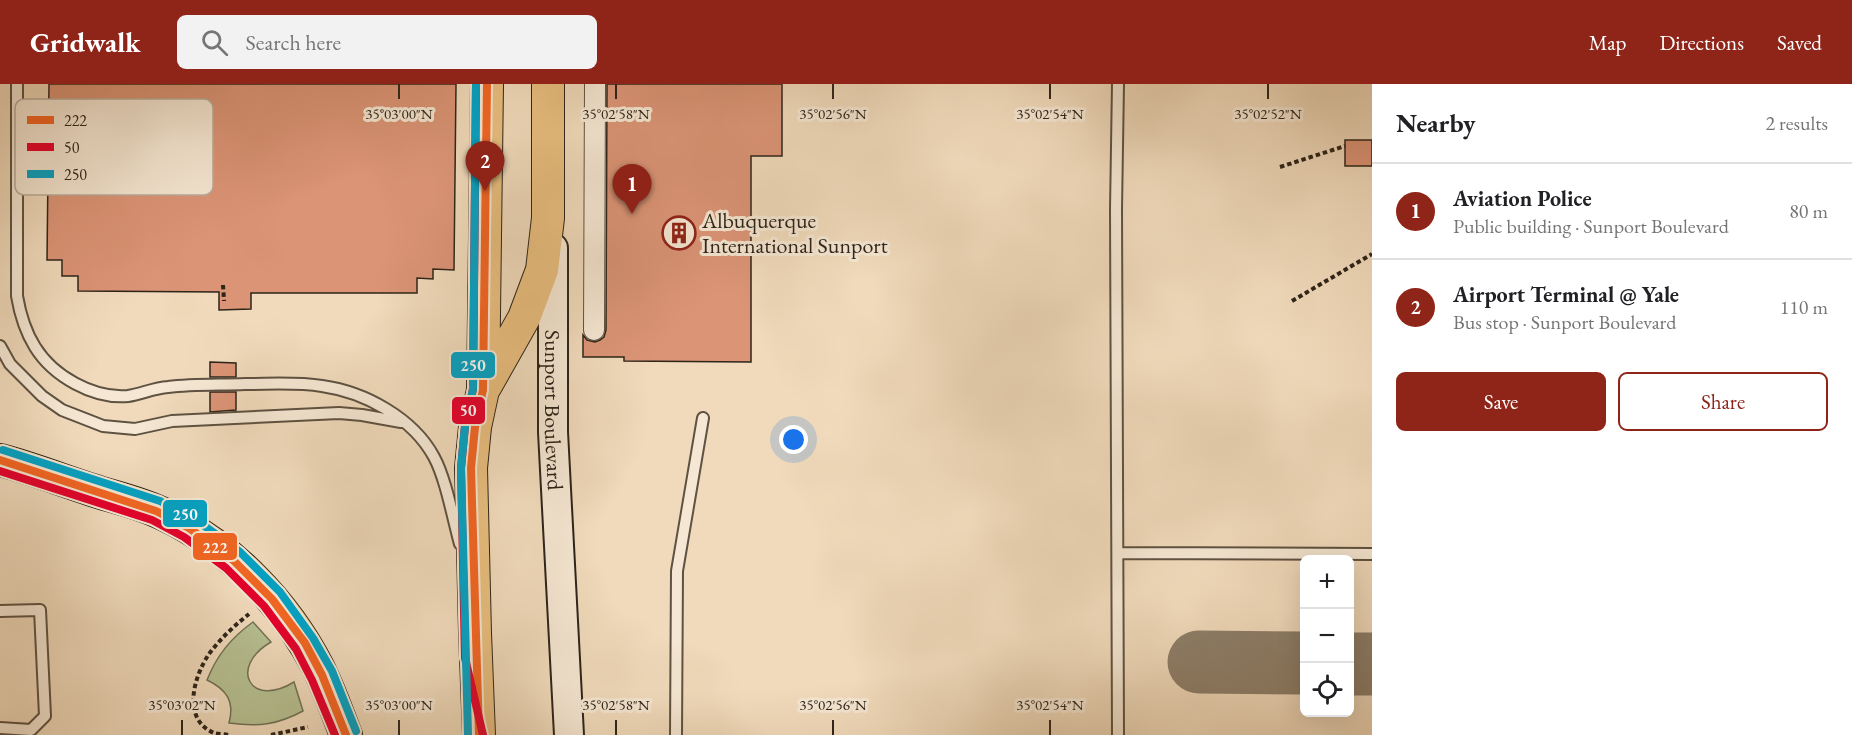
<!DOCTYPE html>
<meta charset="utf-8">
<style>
:root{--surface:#fff;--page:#f2f2f2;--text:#202124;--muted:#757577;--line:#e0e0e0;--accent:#8f2418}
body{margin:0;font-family:"EB Garamond",serif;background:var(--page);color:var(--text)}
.controls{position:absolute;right:18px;bottom:18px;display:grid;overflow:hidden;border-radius:9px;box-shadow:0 6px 24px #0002}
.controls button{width:54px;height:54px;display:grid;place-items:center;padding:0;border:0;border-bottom:2px solid var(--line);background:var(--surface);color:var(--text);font:30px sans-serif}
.you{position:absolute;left:794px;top:356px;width:21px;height:21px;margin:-15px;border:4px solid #fff;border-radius:50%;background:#1a73e8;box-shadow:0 0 0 9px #1a73e833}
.badge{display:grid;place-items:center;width:39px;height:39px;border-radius:50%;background:var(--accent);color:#fff;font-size:20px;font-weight:700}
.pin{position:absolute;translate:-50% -50px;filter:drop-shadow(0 2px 3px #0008)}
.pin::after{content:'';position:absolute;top:32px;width:21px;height:18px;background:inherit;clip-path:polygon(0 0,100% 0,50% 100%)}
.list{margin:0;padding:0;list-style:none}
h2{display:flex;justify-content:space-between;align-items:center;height:78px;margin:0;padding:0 24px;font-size:26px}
h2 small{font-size:20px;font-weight:400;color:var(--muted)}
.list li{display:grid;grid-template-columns:39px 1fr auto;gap:18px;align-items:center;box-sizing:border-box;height:96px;padding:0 24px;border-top:2px solid var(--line)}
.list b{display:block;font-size:22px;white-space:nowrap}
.list p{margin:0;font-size:20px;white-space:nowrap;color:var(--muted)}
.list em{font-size:20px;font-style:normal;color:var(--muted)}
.actions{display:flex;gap:12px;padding:18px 24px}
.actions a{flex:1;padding:14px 0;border:2px solid var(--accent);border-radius:9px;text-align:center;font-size:21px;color:var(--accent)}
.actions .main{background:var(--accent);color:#fff}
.icon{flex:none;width:33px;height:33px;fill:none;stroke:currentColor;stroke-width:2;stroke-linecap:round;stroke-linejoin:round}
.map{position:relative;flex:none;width:1372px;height:651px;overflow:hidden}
header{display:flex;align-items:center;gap:36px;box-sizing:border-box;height:84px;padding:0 30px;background:var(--accent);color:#fff}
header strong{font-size:28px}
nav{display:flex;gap:33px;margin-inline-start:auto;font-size:21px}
.search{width:420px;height:54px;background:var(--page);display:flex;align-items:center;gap:15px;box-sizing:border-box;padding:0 21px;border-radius:9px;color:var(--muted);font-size:22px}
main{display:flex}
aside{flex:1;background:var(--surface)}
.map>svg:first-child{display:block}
.green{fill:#b6c092;stroke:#727256;stroke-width:1.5}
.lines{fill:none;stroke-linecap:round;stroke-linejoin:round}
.taxiway{stroke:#8e7f6a;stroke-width:63}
.building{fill:#db9476;stroke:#2d241a;stroke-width:1.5}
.lane-casing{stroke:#5e5242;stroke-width:14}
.street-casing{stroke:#5e5242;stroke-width:22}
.secondary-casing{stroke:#2d241a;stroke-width:32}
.primary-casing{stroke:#2d241a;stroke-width:34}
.path{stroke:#2d241a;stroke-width:4;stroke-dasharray:4.5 3;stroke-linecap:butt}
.lane{stroke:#f5e7d3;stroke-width:10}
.street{stroke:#f5e7d3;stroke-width:20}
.secondary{stroke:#f5e7d3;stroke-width:28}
.primary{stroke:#e8bd7e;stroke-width:32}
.bus-1-casing{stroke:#f5e7d3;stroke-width:12}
.bus-2-casing{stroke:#f5e7d3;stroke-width:12}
.bus-3-casing{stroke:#f5e7d3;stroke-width:12}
.bus-1{stroke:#f26522;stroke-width:8}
.bus-2{stroke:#e4002b;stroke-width:8}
.bus-3{stroke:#02a2c5;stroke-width:8}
.ticks{fill:none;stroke:#2d241a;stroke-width:2}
.labels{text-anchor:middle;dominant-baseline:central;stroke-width:6;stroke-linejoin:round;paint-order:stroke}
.poi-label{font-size:22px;fill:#2d241a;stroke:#f5e7d3;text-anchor:start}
.street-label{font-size:22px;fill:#2d241a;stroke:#f5e7d3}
.key{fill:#f5e7d3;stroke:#b9ac9c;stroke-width:1.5}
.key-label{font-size:16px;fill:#2d241a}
.ticks-label{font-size:15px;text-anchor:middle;fill:#2d241a;stroke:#f5e7d3;stroke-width:6;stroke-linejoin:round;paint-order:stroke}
.line-badge{stroke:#f5e7d3;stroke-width:2}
.badge-label{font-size:16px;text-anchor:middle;font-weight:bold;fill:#fff}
</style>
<header>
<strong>Gridwalk</strong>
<div class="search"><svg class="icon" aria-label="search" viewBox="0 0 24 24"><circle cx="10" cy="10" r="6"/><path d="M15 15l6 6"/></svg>Search here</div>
<nav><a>Map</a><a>Directions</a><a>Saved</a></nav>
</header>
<main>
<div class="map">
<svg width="1372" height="651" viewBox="0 0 1372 651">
<rect width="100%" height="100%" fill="#f0dabb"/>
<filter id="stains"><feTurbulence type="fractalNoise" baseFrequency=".00333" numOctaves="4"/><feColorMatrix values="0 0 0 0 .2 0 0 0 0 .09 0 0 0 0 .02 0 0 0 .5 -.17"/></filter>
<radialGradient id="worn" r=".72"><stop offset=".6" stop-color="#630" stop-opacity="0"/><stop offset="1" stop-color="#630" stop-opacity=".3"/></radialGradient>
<path class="green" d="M 253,538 L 271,558 C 228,583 250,625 294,598 L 303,627 C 277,641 258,643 229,639 C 235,617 226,605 207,596 C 217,571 231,554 253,538 Z"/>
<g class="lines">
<path class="taxiway" d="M 1199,578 L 1304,579
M 1350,580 L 1372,580"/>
</g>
<path class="building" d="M 49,0 L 456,0 L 454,186 L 433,185 L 433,195 L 417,194 L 417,209 L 251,209 L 251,225 L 219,226 L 219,208 L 78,207 L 78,192 L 62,192 L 62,176 L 47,176 Z
M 607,0 L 782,0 L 782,72 L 751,72 L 751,278 L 624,277 L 624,273 L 583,273 L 583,251 L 587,256 L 595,258 L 600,256 L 604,253 L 606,246 Z
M 1345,56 L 1372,56 L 1372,82 L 1345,82 Z
M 210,278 L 236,279 L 236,293 L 210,293 Z
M 210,308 L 236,308 L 236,326 L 210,328 Z"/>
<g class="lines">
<defs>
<path id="lane" d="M 17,0 L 17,212 C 20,230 25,247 35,263 C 53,292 93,315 128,312 C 141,310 154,304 168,303 C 193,300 219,301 245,300 C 271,300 297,298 322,302 C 365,308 413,334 434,373 C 446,395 453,435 460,460
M 1118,0 L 1116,125 L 1118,651
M 0,262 L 10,280 L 42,312 L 62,326 L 103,342 L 135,345 L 172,337 L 339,329 L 362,331 L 401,338
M 1118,469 L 1372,470
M 0,527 L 40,526 L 45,632 L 31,646 L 0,644
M 676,651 L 677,487 L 703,334"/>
<path id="street" d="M 594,246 L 595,0"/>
<g id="secondary">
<path id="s1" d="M 553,164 L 553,348 L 569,651"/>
</g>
<path id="primary" d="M 485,303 L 524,234 L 542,186 L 548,134 L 548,0
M 0,376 C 31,384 61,396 92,406 C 116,414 142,419 165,431 C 230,462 285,519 318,583 C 329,605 337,628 346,651
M 479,651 L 475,549 L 471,384 L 475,343 L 483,306 L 487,0"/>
</defs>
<use href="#lane" class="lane-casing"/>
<use href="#street" class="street-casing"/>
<use href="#secondary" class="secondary-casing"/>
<use href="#primary" class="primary-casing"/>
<path class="path" d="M 1280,83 L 1345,62
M 223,201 L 224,217
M 1292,217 L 1372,170
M 228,651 C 224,650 218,650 214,649 C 181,635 194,592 209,570 C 220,555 234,542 249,530
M 271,651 L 308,643"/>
<use href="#lane" class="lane"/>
<use href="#street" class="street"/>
<use href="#secondary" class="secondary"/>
<use href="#primary" class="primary"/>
<defs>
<path id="bus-1" d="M 0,376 L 156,427 L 189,444 L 233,476 L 272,515 L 305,559 L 322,591 L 346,651
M 479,651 L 471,384 L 475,343 L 483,306 L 487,0"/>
<path id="bus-2" d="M 476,0 L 473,305 L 465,342 L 461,384 L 465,574 L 483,651
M 0,387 L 152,436 L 184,453 L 226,484 L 264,522 L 296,565 L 312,596 L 335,651"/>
<path id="bus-3" d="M 3,366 L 160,417 L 195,435 L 240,468 L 280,508 L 313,554 L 332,587 L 356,647
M 468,651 L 461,384 L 465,342 L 473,305 L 476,0"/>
</defs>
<use href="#bus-1" class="bus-1-casing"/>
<use href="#bus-2" class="bus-2-casing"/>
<use href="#bus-3" class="bus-3-casing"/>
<use href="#bus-1" class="bus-1"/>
<use href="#bus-2" class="bus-2"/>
<use href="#bus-3" class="bus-3"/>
</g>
<path class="ticks" d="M 399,0 L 399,15M 616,0 L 616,15M 833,0 L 833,15M 1050,0 L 1050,15M 1268,0 L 1268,15M 182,636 L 182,651M 399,636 L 399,651M 616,636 L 616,651M 833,636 L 833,651M 1050,636 L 1050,651"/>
<defs>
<symbol id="building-ring" viewBox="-11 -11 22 22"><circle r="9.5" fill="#f5e7d3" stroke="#8f2418" stroke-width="1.5"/><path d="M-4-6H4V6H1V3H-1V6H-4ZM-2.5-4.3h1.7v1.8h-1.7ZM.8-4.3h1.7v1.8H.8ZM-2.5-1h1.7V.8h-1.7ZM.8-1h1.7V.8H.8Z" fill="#8f2418"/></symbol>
</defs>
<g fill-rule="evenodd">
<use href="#building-ring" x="660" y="130" width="38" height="38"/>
</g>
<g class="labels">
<g class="poi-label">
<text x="702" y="136">Albuquerque<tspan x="702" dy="25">International Sunport</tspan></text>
</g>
<g class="street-label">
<text stroke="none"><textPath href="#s1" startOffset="162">Sunport Boulevard</textPath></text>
</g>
</g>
<rect x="15" y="15" width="198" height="96" rx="9" class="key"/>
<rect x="27" y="32" width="27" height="8" fill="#f26522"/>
<rect x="27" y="59" width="27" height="8" fill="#e4002b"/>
<rect x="27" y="86" width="27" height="8" fill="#02a2c5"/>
<g class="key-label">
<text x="64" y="42">222</text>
<text x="64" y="69">50</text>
<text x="64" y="96">250</text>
</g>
<g class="ticks-label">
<text x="399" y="35">35°03'00"N</text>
<text x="616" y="35">35°02'58"N</text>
<text x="833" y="35">35°02'56"N</text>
<text x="1050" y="35">35°02'54"N</text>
<text x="1268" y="35">35°02'52"N</text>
<text x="182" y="626">35°03'02"N</text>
<text x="399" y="626">35°03'00"N</text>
<text x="616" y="626">35°02'58"N</text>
<text x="833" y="626">35°02'56"N</text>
<text x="1050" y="626">35°02'54"N</text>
</g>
<g class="line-badge">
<rect x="450" y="267" width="46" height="28" rx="6" fill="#02a2c5"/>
<rect x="451" y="312" width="35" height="29" rx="6" fill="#e4002b"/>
<rect x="162" y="415" width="46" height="29" rx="6" fill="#02a2c5"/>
<rect x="192" y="448" width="46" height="29" rx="6" fill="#f26522"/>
</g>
<g class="badge-label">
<text x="473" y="287">250</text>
<text x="468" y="332">50</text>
<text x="185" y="436">250</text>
<text x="215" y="469">222</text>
</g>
<rect width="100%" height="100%" filter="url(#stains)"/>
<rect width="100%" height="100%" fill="url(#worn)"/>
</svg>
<div class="controls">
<button>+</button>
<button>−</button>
<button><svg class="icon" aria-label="locate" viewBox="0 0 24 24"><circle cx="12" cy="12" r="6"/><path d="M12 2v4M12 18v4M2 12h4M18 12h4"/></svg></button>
</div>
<div class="you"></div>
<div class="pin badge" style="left:632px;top:130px">1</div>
<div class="pin badge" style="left:485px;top:107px">2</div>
</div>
<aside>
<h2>Nearby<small>2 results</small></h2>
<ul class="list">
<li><span class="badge">1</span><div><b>Aviation Police</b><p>Public building · Sunport Boulevard</p></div><em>80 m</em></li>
<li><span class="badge">2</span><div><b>Airport Terminal @ Yale</b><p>Bus stop · Sunport Boulevard</p></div><em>110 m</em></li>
</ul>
<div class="actions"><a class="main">Save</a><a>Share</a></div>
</aside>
</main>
